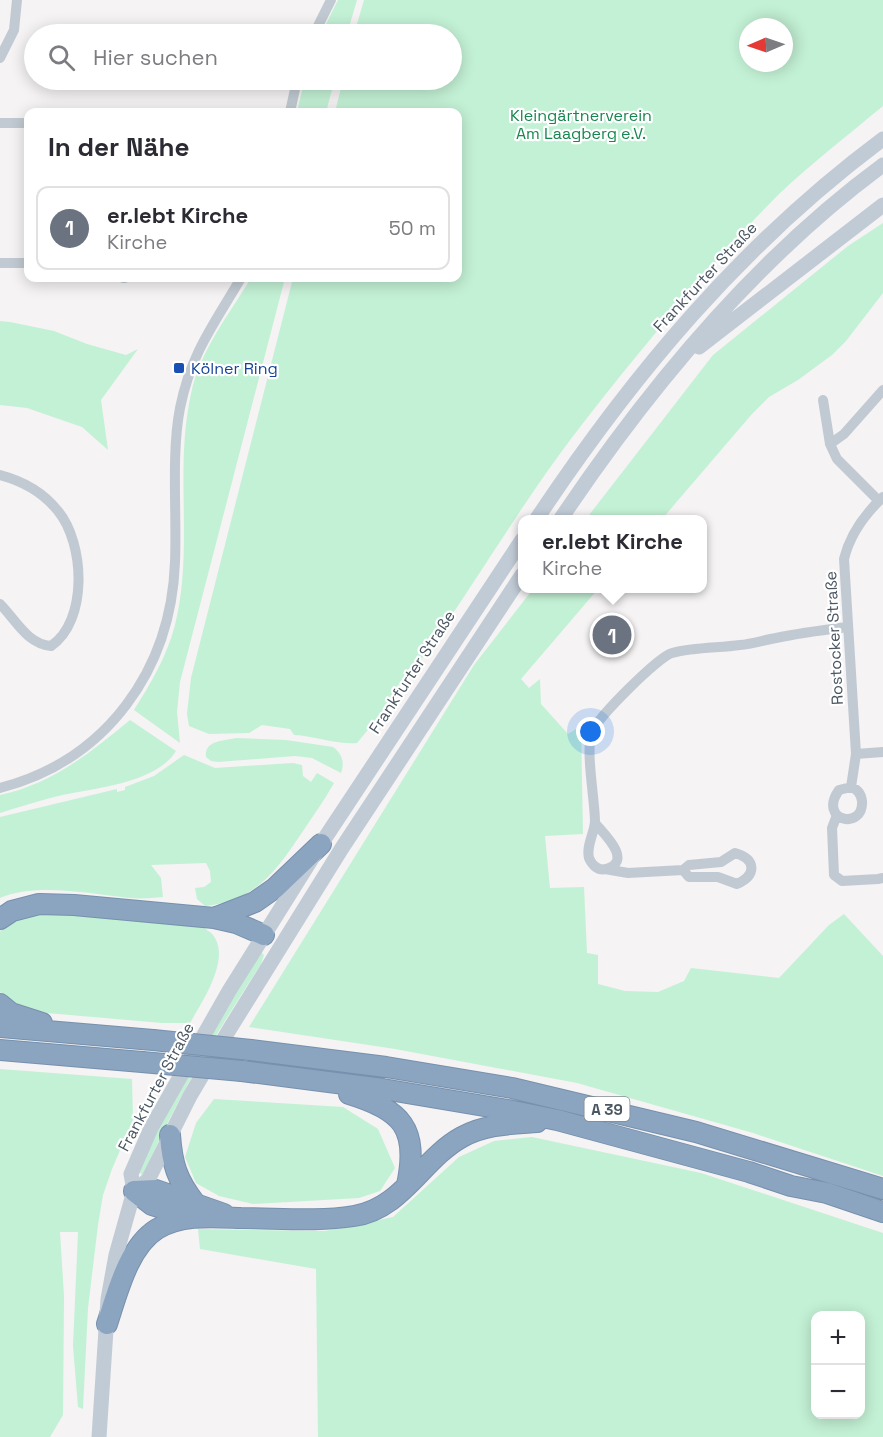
<!DOCTYPE html>
<html lang="de">
<meta charset="utf-8">
<style>
:root{--surface:#fff;--page:#f7f7f7;--text:#2b2b33;--muted:#7c7c81;--line:#e1e1e2;--accent:#1a73e8}
body{margin:0;font-family:"Space Grotesk",sans-serif;background:var(--page);color:var(--text)}
.controls{position:absolute;right:18px;bottom:18px;display:grid;overflow:hidden;border-radius:12px;box-shadow:0 3px 15px #0003}
.controls button{width:54px;height:54px;display:grid;place-items:center;padding:0;border:0;border-bottom:2px solid var(--line);background:var(--surface);color:var(--text);font:30px sans-serif}
.compass{position:absolute;left:739px;top:18px;width:54px;height:54px;border-radius:50%;background:var(--surface);box-shadow:0 3px 15px #0003;rotate:268deg}
.you{position:absolute;left:591px;top:732px;width:21px;height:21px;margin:-15px;border:4px solid #fff;border-radius:50%;background:#1a73e8;box-shadow:0 0 0 9px #1a73e833}
.badge{display:grid;place-items:center;width:39px;height:39px;border-radius:50%;background:var(--accent);color:#fff;font-size:20px;font-weight:700}
.pin{position:absolute;translate:-50% -50%;border:3px solid #fff;box-shadow:0 2px 6px #0006}
.popup{position:absolute;left:518px;top:515px;width:189px;height:78px;box-sizing:border-box;display:grid;place-content:center;border-radius:12px;background:var(--surface);filter:drop-shadow(0 2px 4px #0005);font-size:20px;white-space:nowrap;color:var(--muted)}
.popup b{font-size:22px;color:var(--text)}
.popup::after{content:'';position:absolute;left:50%;top:100%;margin-left:-12px;border:12px solid transparent;border-top-color:var(--surface)}
.list{margin:0;padding:0;list-style:none}
h2{display:flex;justify-content:space-between;align-items:center;height:78px;margin:0;padding:0 24px;font-size:26px}
h2 small{font-size:20px;font-weight:400;color:var(--muted)}
.list li{display:grid;grid-template-columns:39px 1fr auto;gap:18px;align-items:center;box-sizing:border-box;height:84px;margin:0 12px 12px;padding:0 12px;border:2px solid var(--line);border-radius:12px}
.list b{display:block;font-size:22px;white-space:nowrap}
.list p{margin:0;font-size:20px;white-space:nowrap;color:var(--muted)}
.list em{font-size:20px;font-style:normal;color:var(--muted)}
.icon{flex:none;width:33px;height:33px;fill:none;stroke:currentColor;stroke-width:2;stroke-linecap:round;stroke-linejoin:round}
.map{position:relative;flex:none;width:883px;height:1437px;overflow:hidden}
.search{position:absolute;background:var(--surface);box-shadow:0 3px 15px #0003;left:24px;top:24px;width:438px;height:66px;display:flex;align-items:center;gap:15px;box-sizing:border-box;padding:0 21px;border-radius:33px;color:var(--muted);font-size:22px}
.panel{position:absolute;background:var(--surface);box-shadow:0 3px 15px #0003;left:24px;top:108px;width:438px;height:174px;border-radius:12px}
.map>svg:first-child{display:block}
.green{fill:#c3f1d5;fill-rule:evenodd}
.lines{fill:none;stroke-linecap:round;stroke-linejoin:round}
.highway-casing{stroke:#7690ad;stroke-width:22}
.street{stroke:#c1cad2;stroke-width:10}
.secondary{stroke:#c1cbd6;stroke-width:15}
.highway{stroke:#8ba5c1;stroke-width:20}
.highway-bridge-casing{stroke:#7690ad;stroke-width:22;stroke-linecap:butt}
.highway-bridge{stroke:#8ba5c1;stroke-width:20}
.transit-dot{fill:#1a4fb4;stroke:#fff;stroke-width:2}
.labels{text-anchor:middle;dominant-baseline:central;stroke-width:4.5;stroke-linejoin:round;paint-order:stroke}
.shield{fill:#fff;stroke:#808990;stroke-width:1.5}
.shield-label{font-size:15px;font-weight:bold;fill:#4a5661}
.park-label{font-size:16px;fill:#17864f;stroke:#fff}
.street-label{font-size:16px;fill:#4a5661;stroke:#fff}
.transit-label{font-size:16px;fill:#164399;stroke:#fff;text-anchor:start}
</style>
<div class="map">
<svg width="883" height="1437" viewBox="0 0 883 1437">
<rect width="100%" height="100%" fill="#f5f3f3"/>
<path class="green" d="M 338,0 L 357,0 L 347,34 L 321,34 Z
M 364,0 L 883,0 L 883,106 C 848,135 812,163 779,194 C 734,239 693,288 653,336 C 610,388 568,440 531,495 C 474,579 423,666 357,743 C 338,745 315,736 294,735 L 290,729 L 262,725 L 249,733 L 209,734 L 189,726 L 187,714 L 191,678 L 293,278 L 458,278 L 458,112 L 335,112 L 343,80 L 452,80 L 452,34 L 354,34 ZM 748,27 L 784,27 L 784,63 L 748,63 Z
M 310,80 C 319,79 326,78 333,86 L 326,112 L 297,112 L 304,82 L 308,83 Z
M 883,223 L 883,293 L 846,341 L 832,355 L 798,380 L 769,397 L 752,414 L 662,519 L 586,519 L 713,355 L 848,246 Z
M 251,278 L 285,278 L 180,682 L 177,712 L 180,743 L 134,710 C 151,683 167,656 175,625 C 194,549 174,470 191,394 C 200,350 229,315 251,278 Z
M 0,321 L 10,322 L 54,331 L 87,344 L 126,355 L 138,349 L 101,400 L 108,450 L 82,427 L 27,408 L 0,405 Z
M 533,589 L 598,589 L 521,679 L 529,688 L 540,679 L 541,704 L 568,734 L 581,726 L 583,834 L 545,836 L 550,888 L 584,887 L 587,953 L 598,955 L 598,984 L 625,991 L 658,992 L 684,981 L 691,968 L 779,978 L 829,925 L 844,914 L 883,956 L 883,1176 L 753,1133 L 577,1083 L 395,1049 L 249,1027 L 474,665 Z
M 130,720 L 176,751 C 156,784 92,788 58,796 C 38,801 19,807 0,813 L 0,795 C 52,784 90,753 130,720 Z
M 236,738 L 286,740 L 333,747 C 342,754 345,762 341,773 L 312,758 L 295,756 L 218,762 L 211,761 L 206,757 C 204,740 224,741 236,738 Z
M 184,755 L 215,768 L 293,763 L 302,765 L 303,776 L 311,782 L 317,773 L 334,783 C 324,801 312,817 301,834 C 275,873 254,901 205,906 L 197,899 L 195,888 L 204,887 L 211,882 L 210,871 L 206,863 L 151,865 L 161,878 L 163,897 C 152,898 141,899 130,898 C 93,894 35,882 0,898 L 0,817 L 117,789 L 117,792 L 125,790 L 125,787 L 154,776 Z
M 34,913 L 63,913 L 200,925 C 205,929 212,932 215,938 C 229,962 202,1002 190,1023 L 162,1023 L 47,1013 L 14,1005 L 0,992 L 0,931 L 15,918 Z
M 261,952 L 264,955 L 261,964 C 218,1030 176,1100 144,1173 L 142,1175 L 140,1173 C 146,1146 164,1119 178,1095 C 205,1047 232,999 261,952 Z
M 0,1069 L 132,1079 L 133,1120 L 112,1169 L 103,1195 L 98,1225 L 88,1308 L 83,1409 L 78,1407 L 73,1346 L 78,1232 L 60,1232 L 64,1296 L 63,1415 L 50,1437 L 0,1437 Z
M 214,1099 L 343,1107 L 378,1129 L 395,1168 L 380,1191 L 359,1198 L 253,1204 L 219,1196 L 196,1183 L 185,1157 L 196,1123 Z
M 532,1137 L 701,1173 L 883,1233 L 883,1437 L 318,1437 L 316,1269 L 200,1249 L 198,1229 L 325,1231 L 393,1217 L 459,1157 L 494,1141 ZM 816,1316 L 860,1316 L 860,1414 L 816,1414 Z"/>
<g class="lines">
<defs>
<path id="highway" d="M 214,918 L 255,902 L 275,888 L 321,844
M 0,919 L 12,911 L 39,904 L 74,905 L 214,918 L 236,923 L 264,935
M 0,1004 L 11,1013 L 42,1023
M 0,1027 L 153,1040
M 0,1050 L 142,1062
M 251,1050 L 386,1067 L 512,1088 L 696,1132 L 883,1189
M 242,1071 L 383,1089 L 508,1110 L 557,1120 L 749,1172 L 791,1186 L 827,1193 L 883,1212
M 349,1094 C 402,1110 419,1128 407,1185
M 170,1135 C 172,1164 177,1180 195,1203
M 134,1191 L 156,1190 L 224,1214
M 134,1191 L 152,1205 L 191,1217
M 107,1324 C 117,1294 128,1247 157,1229 C 181,1214 213,1217 241,1218 C 278,1218 317,1222 354,1216 C 402,1209 422,1159 462,1137 C 486,1124 511,1124 537,1122"/>
</defs>
<use href="#highway" class="highway-casing"/>
<path class="street" d="M 314,34 L 331,0
M 0,58 L 14,30 L 17,0
M 290,112 L 297,80
M 0,123 L 28,123
M 0,263 L 28,263
M 123,278 L 125,278
M 823,400 L 830,444
M 0,475 C 23,481 43,492 58,511 C 85,544 88,621 51,646 C 27,644 16,620 0,604
M 879,501 L 837,459 L 830,444 L 844,434 L 883,390
M 856,754 L 883,752
M 851,787 C 857,789 861,793 862,801 C 864,831 817,821 839,790 L 851,787 L 856,754 L 844,559 C 850,534 865,514 883,497
M 0,788 C 107,760 171,670 175,562 C 177,514 171,454 180,408 C 191,353 214,324 241,278
M 837,815 L 832,828 L 834,875 L 842,881 L 878,879 L 883,878
M 595,823 C 603,833 634,861 606,869 C 598,871 592,865 589,858 C 586,846 594,834 595,822 C 595,800 585,750 592,732 C 598,717 658,657 672,653 C 694,647 718,648 740,645 C 752,644 764,640 776,638 C 799,633 823,630 847,627
M 605,869 L 628,873 L 683,870 L 689,877 L 718,877 L 737,884 C 757,875 756,859 735,853 L 721,862 L 689,865 L 683,870"/>
<path class="secondary" d="M 699,347 L 883,205
M 536,520 C 633,374 742,244 883,139
M 560,520 C 649,387 754,260 883,165
M 134,1191 L 148,1180 L 190,1096 L 229,1030 L 342,848 L 522,575
M 99,1437 L 108,1299 L 116,1255 L 134,1191 L 131,1174 L 151,1128 L 229,991 L 321,844 L 522,540"/>
<use href="#highway" class="highway"/>
<defs>
<path id="highway-bridge" d="M 153,1040 L 251,1050
M 142,1062 L 242,1071"/>
</defs>
<use href="#highway-bridge" class="highway-bridge-casing"/>
<use href="#highway-bridge" class="highway-bridge"/>
</g>
<rect class="transit-dot" x="173" y="362" width="12" height="12" rx="3"/>
<g class="labels">
<rect class="shield" x="584.5" y="1097" width="45" height="24" rx="4.5"/>
<g class="shield-label">
<text x="607" y="1109">A 39</text>
</g>
<g class="park-label">
<text x="581" y="115">Kleingärtnerverein<tspan x="581" dy="18">Am Laagberg e.V.</tspan></text>
</g>
<g class="street-label">
<text transform="translate(705 277) rotate(-47)">Frankfurter Straße</text>
<text transform="translate(834 638) rotate(-93)">Rostocker Straße</text>
<text transform="translate(412 672) rotate(-57)">Frankfurter Straße</text>
<text transform="translate(156 1087) rotate(-62)">Frankfurter Straße</text>
</g>
<g class="transit-label">
<text x="191" y="368">Kölner Ring</text>
</g>
</g>
</svg>
<div class="controls">
<button>+</button>
<button>−</button>
</div>
<svg class="compass" viewBox="-18 -18 36 36"><path d="M0-13l5 13h-10z" fill="#e53935"/><path d="M0 13l5-13h-10z" fill="#7c7c81"/></svg>
<div class="you"></div>
<div class="pin badge" style="left:612px;top:635px;background:#6b7280">1</div>
<div class="popup"><b>er.lebt Kirche</b>Kirche</div>
<div class="search"><svg class="icon" aria-label="search" viewBox="0 0 24 24"><circle cx="10" cy="10" r="6"/><path d="M15 15l6 6"/></svg>Hier suchen</div>
<section class="panel">
<h2>In der Nähe<small></small></h2>
<ul class="list">
<li><span class="badge" style="background:#6b7280">1</span><div><b>er.lebt Kirche</b><p>Kirche</p></div><em>50 m</em></li>
</ul>
</section>
</div>
